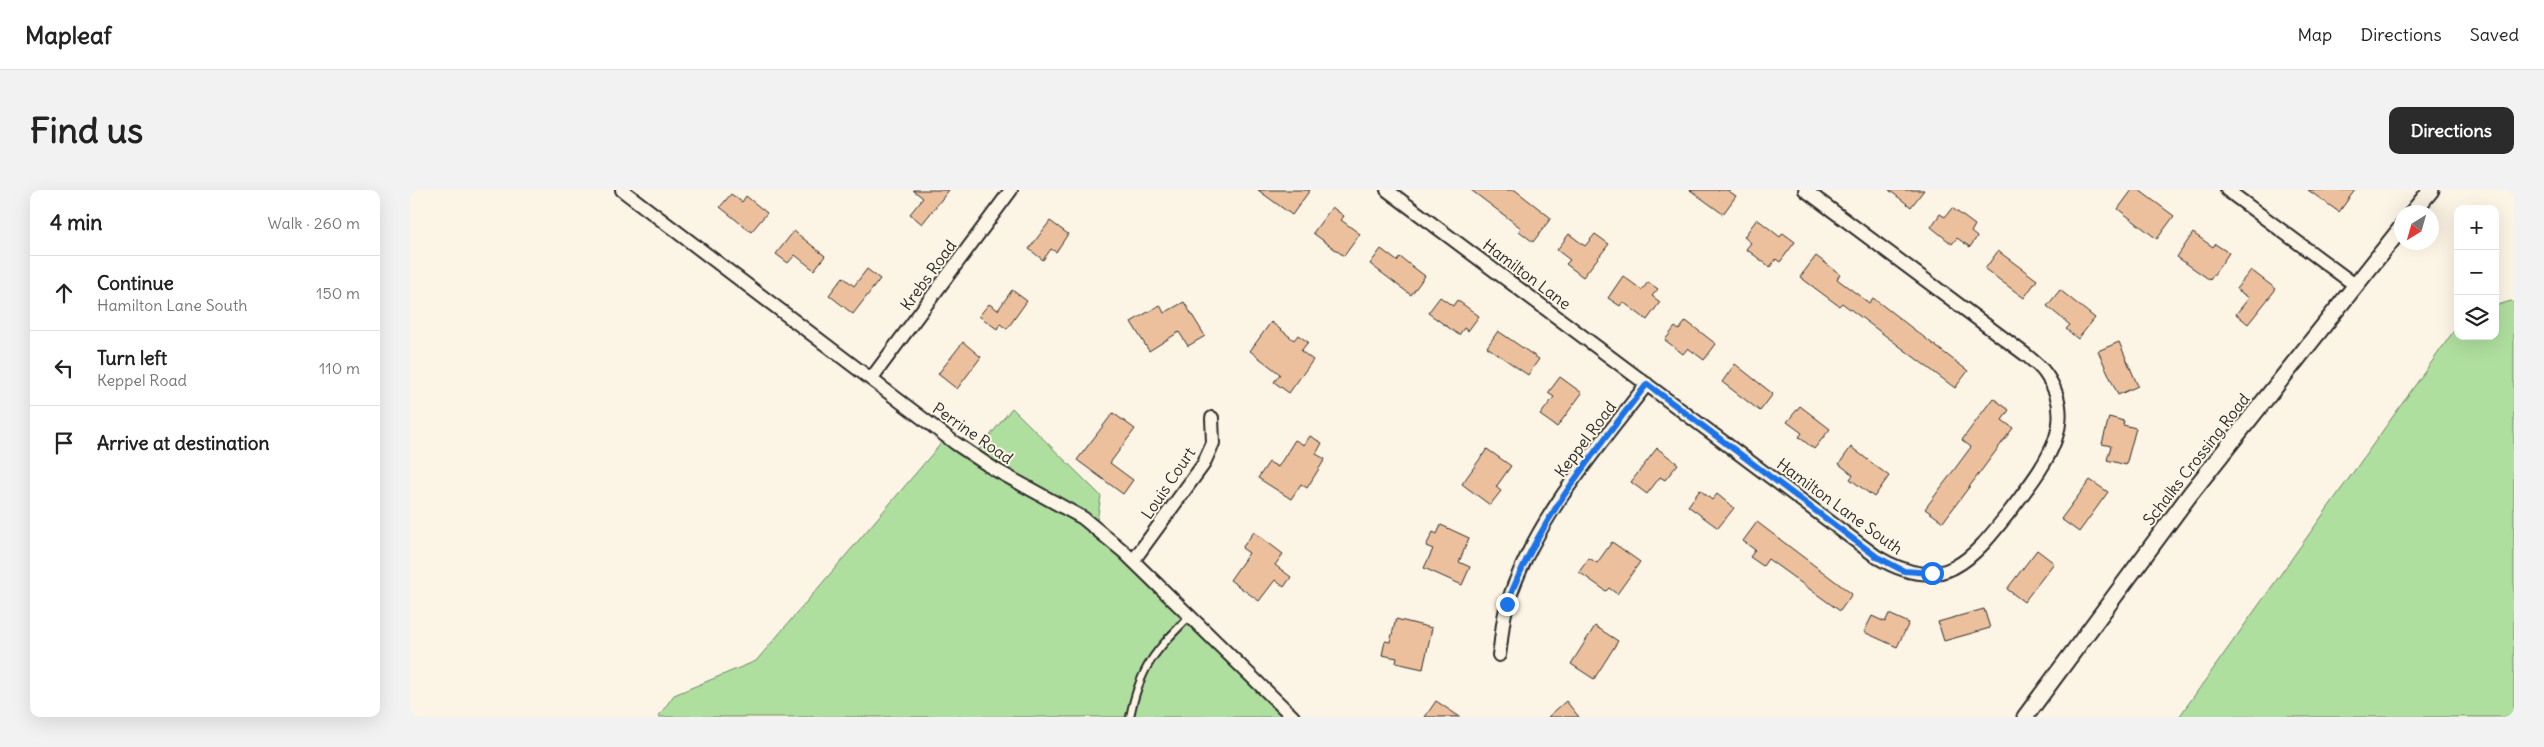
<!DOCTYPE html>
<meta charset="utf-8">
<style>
:root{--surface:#fff;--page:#f2f2f2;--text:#222;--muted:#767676;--line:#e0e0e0;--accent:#2b2b2b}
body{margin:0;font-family:Delius,sans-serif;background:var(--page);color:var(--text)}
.controls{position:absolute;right:15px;top:15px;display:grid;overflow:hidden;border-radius:10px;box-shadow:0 5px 20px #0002}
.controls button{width:45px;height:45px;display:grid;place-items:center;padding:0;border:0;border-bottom:1px solid var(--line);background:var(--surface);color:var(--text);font:25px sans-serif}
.compass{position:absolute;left:1984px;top:15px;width:45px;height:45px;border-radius:50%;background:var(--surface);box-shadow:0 5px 20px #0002;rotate:217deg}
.stop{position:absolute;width:15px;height:15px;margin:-11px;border:4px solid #1a73e8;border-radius:50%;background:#fff}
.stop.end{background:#1a73e8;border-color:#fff;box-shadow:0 1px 5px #0008}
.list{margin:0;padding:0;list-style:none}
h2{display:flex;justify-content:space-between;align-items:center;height:65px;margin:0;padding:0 20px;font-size:21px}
h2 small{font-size:16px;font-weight:400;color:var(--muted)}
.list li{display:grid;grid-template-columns:32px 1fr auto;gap:15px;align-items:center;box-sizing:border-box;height:75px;padding:0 20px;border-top:1px solid var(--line)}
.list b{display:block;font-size:19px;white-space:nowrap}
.list p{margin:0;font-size:16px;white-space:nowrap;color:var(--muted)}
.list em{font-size:16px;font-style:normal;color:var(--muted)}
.icon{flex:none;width:28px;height:28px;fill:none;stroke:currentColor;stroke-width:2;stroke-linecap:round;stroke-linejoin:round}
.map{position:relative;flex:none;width:2104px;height:527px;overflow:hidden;border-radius:10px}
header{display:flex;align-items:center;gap:30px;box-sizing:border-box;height:70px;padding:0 25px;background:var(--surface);border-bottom:1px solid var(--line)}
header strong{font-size:24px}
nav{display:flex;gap:28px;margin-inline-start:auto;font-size:18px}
.intro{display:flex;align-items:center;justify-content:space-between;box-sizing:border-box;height:120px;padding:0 30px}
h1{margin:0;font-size:35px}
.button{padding:12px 22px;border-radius:10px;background:var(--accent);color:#fff;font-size:18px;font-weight:700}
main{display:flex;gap:30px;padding:0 30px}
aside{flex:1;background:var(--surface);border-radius:10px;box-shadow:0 5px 20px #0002}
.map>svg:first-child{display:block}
.green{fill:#afdf9f;stroke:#6d8565}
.building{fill:#edc09d;stroke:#2b2b2b}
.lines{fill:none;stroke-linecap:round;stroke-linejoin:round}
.service-casing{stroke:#2b2b2b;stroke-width:10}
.minor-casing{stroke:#2b2b2b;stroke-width:16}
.tertiary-casing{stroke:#2b2b2b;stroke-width:19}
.service{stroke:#fcf5e5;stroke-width:6}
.minor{stroke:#fcf5e5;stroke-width:12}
.tertiary{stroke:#fcf5e5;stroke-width:15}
.route{stroke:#1a73e8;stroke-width:6}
.labels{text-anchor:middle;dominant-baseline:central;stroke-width:4;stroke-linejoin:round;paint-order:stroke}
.street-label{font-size:16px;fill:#2b2b2b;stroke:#fcf5e5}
</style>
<header>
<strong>Mapleaf</strong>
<nav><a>Map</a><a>Directions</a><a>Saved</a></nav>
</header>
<div class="intro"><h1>Find us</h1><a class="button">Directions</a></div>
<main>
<aside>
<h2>4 min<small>Walk · 260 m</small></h2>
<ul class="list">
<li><svg class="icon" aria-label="ahead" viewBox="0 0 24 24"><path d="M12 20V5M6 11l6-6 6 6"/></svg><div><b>Continue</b><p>Hamilton Lane South</p></div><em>150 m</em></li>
<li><svg class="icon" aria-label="left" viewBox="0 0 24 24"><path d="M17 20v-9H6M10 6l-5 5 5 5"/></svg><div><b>Turn left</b><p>Keppel Road</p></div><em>110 m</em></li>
<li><svg class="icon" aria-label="arrive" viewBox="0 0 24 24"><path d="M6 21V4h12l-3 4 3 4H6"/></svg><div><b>Arrive at destination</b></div></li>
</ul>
</aside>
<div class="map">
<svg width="2104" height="527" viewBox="0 0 2104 527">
<rect width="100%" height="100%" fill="#fcf5e5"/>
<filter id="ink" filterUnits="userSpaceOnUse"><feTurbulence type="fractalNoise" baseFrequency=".02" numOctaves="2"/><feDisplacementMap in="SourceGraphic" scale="10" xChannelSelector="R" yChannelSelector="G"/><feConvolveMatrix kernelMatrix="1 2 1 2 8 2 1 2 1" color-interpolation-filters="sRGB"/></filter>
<g filter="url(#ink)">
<path class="green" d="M 2101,111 L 2104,113 L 2104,527 L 1769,527 L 2048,135 L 2048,146 L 2085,146 L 2085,116 Z
M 602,218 L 691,306 L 686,337 L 882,527 L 248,527 L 264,505 L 346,471 L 540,243 L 567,262 Z"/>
<path class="building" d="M 503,0 L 539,0 L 512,34 L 500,24 L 513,8 Z
M 848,0 L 900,0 L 882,25 Z
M 1061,0 L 1105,0 L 1141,28 L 1123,52 L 1109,41 L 1111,38 Z
M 1280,0 L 1317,0 L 1326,6 L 1313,24 Z
M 1479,0 L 1514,0 L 1501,17 Z
M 1722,0 L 1729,0 L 1764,26 L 1747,49 L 1708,19 Z
M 1898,0 L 1945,0 L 1929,22 Z
M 321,4 L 332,12 L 336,6 L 357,23 L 341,42 L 310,17 Z
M 922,17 L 934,26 L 931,30 L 950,44 L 934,66 L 903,43 Z
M 1542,18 L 1565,35 L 1561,42 L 1567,47 L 1560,57 L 1547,48 L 1542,54 L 1521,37 L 1530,24 L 1535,27 Z
M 1347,29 L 1370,47 L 1373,43 L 1385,52 L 1370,72 L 1366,69 L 1360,77 L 1336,59 L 1341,53 L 1334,47 Z
M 640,31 L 658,44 L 646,62 L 641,59 L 633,70 L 619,59 Z
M 384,41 L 415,66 L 404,80 L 385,65 L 378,73 L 366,64 Z
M 1783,43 L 1803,57 L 1805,54 L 1819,63 L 1800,90 L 1767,67 Z
M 1159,44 L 1175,56 L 1185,44 L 1199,54 L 1173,87 L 1156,74 L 1160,70 L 1147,60 Z
M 971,59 L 987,71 L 990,67 L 1015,86 L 1001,105 L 960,74 Z
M 1588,61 L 1627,90 L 1614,108 L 1575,79 Z
M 1406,66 L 1430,84 L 1427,89 L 1459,113 L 1463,108 L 1558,181 L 1545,198 L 1432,113 L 1429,116 L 1390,87 Z
M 457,79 L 470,89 L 443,124 L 419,105 L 433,87 L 444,96 Z
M 1841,80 L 1866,99 L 1838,134 L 1826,124 L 1839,108 L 1826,99 Z
M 1213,86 L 1232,100 L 1238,92 L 1248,99 L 1242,106 L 1250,112 L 1237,130 L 1213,112 L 1210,116 L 1198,108 Z
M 602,100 L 617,111 L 597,139 L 590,134 L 587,139 L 569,126 L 579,114 L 588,120 Z
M 1650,100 L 1685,128 L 1668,149 L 1656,139 L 1660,135 L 1637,116 Z
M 1030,107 L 1043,116 L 1047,110 L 1069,126 L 1058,141 L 1054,138 L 1049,145 L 1018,123 Z
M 774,112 L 795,146 L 778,156 L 769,142 L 739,161 L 721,132 L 750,115 L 754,123 Z
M 1276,131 L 1306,154 L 1294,170 L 1278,158 L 1273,164 L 1255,150 L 1265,137 L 1269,140 Z
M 861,132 L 884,150 L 888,145 L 898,152 L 891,161 L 903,170 L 879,203 L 864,192 L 870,184 L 840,161 Z
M 1088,141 L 1129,169 L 1118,185 L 1077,157 Z
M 553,152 L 571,167 L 547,199 L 528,184 Z
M 1709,152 L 1728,196 L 1708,205 L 1688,161 Z
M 1325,174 L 1363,204 L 1350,221 L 1312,192 Z
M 1150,187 L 1172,203 L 1147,237 L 1130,225 L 1144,207 L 1138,203 Z
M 1583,208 L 1599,220 L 1592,230 L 1603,238 L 1533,332 L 1515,319 L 1561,257 L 1552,250 Z
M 1390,216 L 1420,239 L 1404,259 L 1389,247 L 1392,243 L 1377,232 Z
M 703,223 L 725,239 L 700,273 L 723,290 L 713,304 L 667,270 Z
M 1699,227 L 1714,231 L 1713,235 L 1726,238 L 1716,275 L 1697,270 L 1701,256 L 1692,254 Z
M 900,246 L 912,253 L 906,264 L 915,269 L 897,298 L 891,294 L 881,309 L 848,288 L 859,272 L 868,277 L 885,250 L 894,255 Z
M 1441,257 L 1479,286 L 1464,307 L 1440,289 L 1443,285 L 1429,274 Z
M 1247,258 L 1268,274 L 1255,290 L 1250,287 L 1237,304 L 1221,292 Z
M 1077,259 L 1101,276 L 1086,297 L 1091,301 L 1080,315 L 1052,294 Z
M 1680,290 L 1698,302 L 1669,342 L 1651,329 Z
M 1290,300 L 1302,310 L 1307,304 L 1324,318 L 1308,338 L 1278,316 Z
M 1347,332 L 1442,404 L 1430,421 L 1358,369 L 1353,376 L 1340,367 L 1345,360 L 1333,351 Z
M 1031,335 L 1059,348 L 1049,372 L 1060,377 L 1052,395 L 1014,378 L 1023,359 L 1016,356 L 1023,342 L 1027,344 Z
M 844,342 L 873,364 L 865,375 L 881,387 L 874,397 L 865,390 L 849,411 L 820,390 L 839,363 L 832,358 Z
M 1202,352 L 1230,372 L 1207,404 L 1199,398 L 1196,401 L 1169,382 L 1179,368 L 1187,373 Z
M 1627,360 L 1644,373 L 1614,412 L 1597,399 Z
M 1574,419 L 1580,438 L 1534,451 L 1528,432 Z
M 1479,424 L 1499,433 L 1487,457 L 1454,442 L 1462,426 L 1475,432 Z
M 986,429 L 1022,438 L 1013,479 L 986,473 L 987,468 L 972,465 L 975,451 L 980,452 Z
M 1185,436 L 1208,451 L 1184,489 L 1161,474 Z
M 1026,511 L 1050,527 L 1015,527 Z
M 1156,511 L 1169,527 L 1138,527 Z"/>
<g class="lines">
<defs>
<path id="service" d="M 720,527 C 730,477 745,461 780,426"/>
<path id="minor" d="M 212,0 L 545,253 L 584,279 L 673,328 L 713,361 L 883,527
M 977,0 L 1467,367 C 1536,408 1564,367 1604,316 C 1633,277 1671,232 1635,183 C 1630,176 1622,170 1616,165 L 1395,0
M 1817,0 L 1945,95
M 461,189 L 601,0
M 723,371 L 793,275 L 803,253 L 802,228
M 1089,465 C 1092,448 1092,428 1098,412 C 1125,329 1185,261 1237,194"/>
<path id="tertiary" d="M 2003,22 L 2021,0
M 1615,527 L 1781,303 L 1992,37"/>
</defs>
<use href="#service" class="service-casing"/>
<use href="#minor" class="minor-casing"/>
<use href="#tertiary" class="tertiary-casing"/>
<use href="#service" class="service"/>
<use href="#minor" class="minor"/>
<use href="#tertiary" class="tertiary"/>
</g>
</g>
<g class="lines" filter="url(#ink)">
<path class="route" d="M 1097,414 C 1128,331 1183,263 1237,194 L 1467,367 L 1494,381 L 1522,383"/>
</g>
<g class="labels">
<g class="street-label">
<text transform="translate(1117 84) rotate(37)">Hamilton Lane</text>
<text transform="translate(518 85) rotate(-54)">Krebs Road</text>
<text transform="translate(563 243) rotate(35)">Perrine Road</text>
<text transform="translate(1175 249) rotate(-53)">Keppel Road</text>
<text transform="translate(1786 269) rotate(-52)">Schalks Crossing Road</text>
<text transform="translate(758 293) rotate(-56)">Louis Court</text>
<text transform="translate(1430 316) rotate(36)">Hamilton Lane South</text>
</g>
</g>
</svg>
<div class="controls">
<button>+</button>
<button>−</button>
<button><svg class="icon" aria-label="layers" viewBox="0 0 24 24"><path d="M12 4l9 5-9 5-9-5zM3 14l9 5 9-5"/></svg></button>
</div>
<svg class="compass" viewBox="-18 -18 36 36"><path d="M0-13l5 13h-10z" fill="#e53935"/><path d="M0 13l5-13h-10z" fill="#767676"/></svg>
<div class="stop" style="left:1522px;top:383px"></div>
<div class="stop end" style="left:1097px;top:414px"></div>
</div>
</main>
